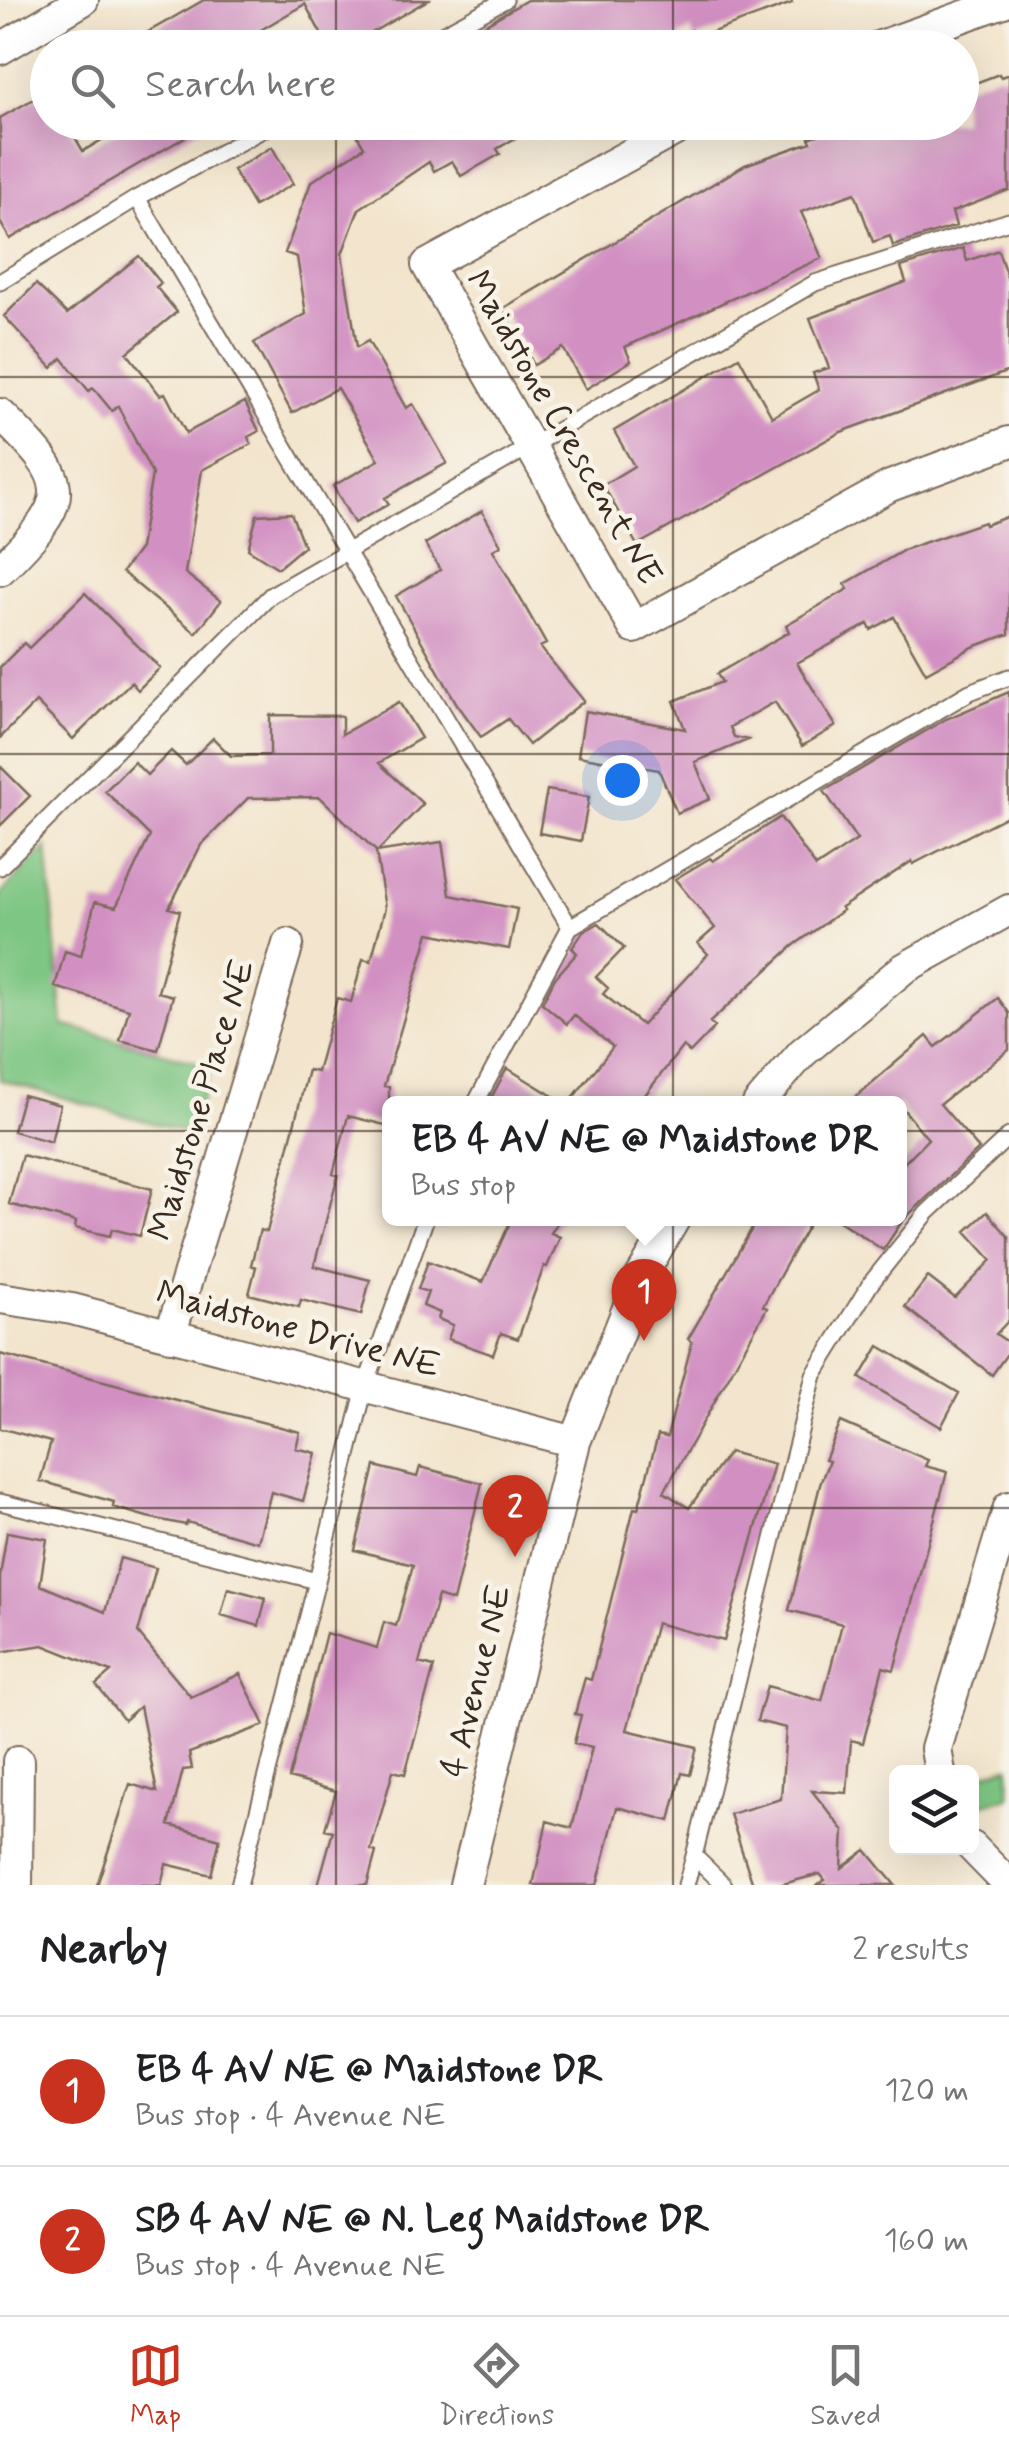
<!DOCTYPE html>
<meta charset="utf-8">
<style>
:root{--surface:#fff;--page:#f6f6f6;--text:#202124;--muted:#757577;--line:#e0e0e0;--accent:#c8321e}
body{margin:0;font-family:Mynerve,sans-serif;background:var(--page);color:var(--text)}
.controls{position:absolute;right:30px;bottom:30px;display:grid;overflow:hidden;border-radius:15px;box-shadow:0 10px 40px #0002}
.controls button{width:90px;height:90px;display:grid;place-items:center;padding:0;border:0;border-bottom:2px solid var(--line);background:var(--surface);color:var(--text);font:50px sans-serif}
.you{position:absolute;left:622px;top:780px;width:35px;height:35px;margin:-25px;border:8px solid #fff;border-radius:50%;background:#1a73e8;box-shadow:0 0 0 15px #1a73e833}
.badge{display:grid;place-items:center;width:65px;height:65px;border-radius:50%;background:var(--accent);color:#fff;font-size:32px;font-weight:700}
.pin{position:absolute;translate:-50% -82px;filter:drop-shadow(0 2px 5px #0008)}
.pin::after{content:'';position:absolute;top:52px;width:35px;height:30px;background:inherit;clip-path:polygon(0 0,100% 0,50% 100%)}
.popup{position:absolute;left:382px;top:1096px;width:525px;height:130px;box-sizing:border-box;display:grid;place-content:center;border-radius:15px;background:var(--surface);filter:drop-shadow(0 2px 8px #0005);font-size:32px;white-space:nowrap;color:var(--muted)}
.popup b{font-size:38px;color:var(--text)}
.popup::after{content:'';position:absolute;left:50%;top:100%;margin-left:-20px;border:20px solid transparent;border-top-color:var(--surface)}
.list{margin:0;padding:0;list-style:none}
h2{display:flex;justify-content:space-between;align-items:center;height:130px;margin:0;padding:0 40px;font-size:42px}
h2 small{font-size:32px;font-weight:400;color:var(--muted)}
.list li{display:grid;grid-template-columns:65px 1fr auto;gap:30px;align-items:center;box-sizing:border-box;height:150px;padding:0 40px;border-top:2px solid var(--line)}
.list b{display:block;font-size:38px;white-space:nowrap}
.list p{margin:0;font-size:32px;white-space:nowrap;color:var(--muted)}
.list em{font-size:32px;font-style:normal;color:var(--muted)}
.icon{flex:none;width:55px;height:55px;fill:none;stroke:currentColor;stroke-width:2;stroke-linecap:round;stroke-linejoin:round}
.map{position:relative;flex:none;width:1009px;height:1885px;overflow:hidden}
.search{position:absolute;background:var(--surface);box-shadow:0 10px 40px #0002;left:30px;right:30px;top:30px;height:110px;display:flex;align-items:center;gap:25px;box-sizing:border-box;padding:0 35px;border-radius:55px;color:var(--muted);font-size:38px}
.sheet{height:430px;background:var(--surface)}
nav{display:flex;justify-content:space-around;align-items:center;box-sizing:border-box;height:140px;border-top:2px solid var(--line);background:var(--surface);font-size:28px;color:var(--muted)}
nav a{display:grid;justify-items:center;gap:5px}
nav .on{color:var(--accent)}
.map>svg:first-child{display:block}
.green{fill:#7ec683;stroke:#5c7850;stroke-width:2.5}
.building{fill:#d290c2}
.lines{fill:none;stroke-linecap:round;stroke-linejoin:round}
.service-casing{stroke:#7b6b5b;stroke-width:19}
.minor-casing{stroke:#7b6b5b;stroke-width:34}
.service{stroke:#fff;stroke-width:15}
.minor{stroke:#fff;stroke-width:30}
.grid{fill:none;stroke:#3b2a1e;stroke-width:2.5;stroke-opacity:0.55}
.labels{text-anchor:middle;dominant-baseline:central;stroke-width:9;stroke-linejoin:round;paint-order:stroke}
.street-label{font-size:35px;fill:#3b2a1e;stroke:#f7f3e8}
</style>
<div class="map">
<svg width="1009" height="1885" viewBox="0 0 1009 1885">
<rect width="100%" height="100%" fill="#f7f3e8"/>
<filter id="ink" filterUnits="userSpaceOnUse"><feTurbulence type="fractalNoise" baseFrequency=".01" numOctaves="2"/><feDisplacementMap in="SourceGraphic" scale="20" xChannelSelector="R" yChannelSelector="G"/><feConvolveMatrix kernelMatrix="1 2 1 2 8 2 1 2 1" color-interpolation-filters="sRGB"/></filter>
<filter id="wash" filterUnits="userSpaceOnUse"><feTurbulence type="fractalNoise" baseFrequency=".0048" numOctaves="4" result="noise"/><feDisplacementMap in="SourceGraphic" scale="40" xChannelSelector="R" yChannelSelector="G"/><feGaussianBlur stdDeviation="2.25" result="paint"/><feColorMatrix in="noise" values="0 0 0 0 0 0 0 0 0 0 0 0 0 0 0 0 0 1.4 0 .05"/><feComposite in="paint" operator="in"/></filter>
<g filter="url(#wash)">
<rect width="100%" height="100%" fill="#f3e5cd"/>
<path class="green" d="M 47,847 L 63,1025 L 211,1066 L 192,1134 L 0,1080 L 0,895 Z
M 1009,1766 L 1009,1797 L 980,1804 L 972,1787 L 972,1777 Z"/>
<g id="blocks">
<path class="building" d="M 204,0 L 428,0 L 345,48 L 329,48 L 305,4 L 230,48 L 120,48 Z
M 527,0 L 791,0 L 792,3 L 694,39 L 691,30 L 660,48 L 484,48 L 474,31 Z
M 999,74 L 1001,77 L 1009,74 L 1009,190 L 952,212 L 956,226 L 893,246 L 890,236 L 873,242 L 855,193 L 801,212 L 822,258 L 625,347 L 631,361 L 586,389 L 563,348 L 534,365 L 502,309 L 745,165 L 811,142 L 809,138 L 852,122 L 962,122 L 962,88 Z
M 48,91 L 48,122 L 66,122 L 83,151 L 132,122 L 211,122 L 10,239 L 0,222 L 0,118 Z
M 350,122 L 542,122 L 497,149 L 500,154 L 461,176 L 452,161 L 434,171 L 429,162 L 359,209 L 342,254 L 357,347 L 368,341 L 406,408 L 413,404 L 447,463 L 385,498 L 389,504 L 354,523 L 333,486 L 379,460 L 337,388 L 292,413 L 254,343 L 306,314 L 297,257 L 285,253 L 311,182 L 364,147 Z
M 272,147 L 293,184 L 254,206 L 233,170 Z
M 963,248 L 967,261 L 998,250 L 1009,283 L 1009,371 L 841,432 L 637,545 L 603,485 L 634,466 L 614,431 L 739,357 L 772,417 L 819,390 L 813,373 L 829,368 L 810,318 L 906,282 L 901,267 Z
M 139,256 L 161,283 L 156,287 L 177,312 L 127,353 L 160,395 L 165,393 L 186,433 L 245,402 L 259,431 L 248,437 L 251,444 L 202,470 L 185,573 L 221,601 L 196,633 L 122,572 L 140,548 L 152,474 L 118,406 L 112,411 L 93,388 L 89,391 L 62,358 L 52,368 L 4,316 L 36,284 L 67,314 Z
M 482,511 L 501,545 L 493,550 L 546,644 L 540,647 L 584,701 L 529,745 L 508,719 L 481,737 L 457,704 L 396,596 L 440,570 L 425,544 Z
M 291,513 L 304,546 L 278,568 L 248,549 L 257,515 Z
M 1009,516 L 1009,634 L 973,647 L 926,673 L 894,617 L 871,630 L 868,624 L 797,663 L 836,726 L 802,746 L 775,702 L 730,727 L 734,737 L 748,740 L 695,762 L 710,799 L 677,813 L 659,770 L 578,756 L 585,711 L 685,729 L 674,701 L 722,682 L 717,674 L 789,632 L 786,625 L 848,589 L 845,584 L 906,549 L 984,522 L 985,525 Z
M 85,593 L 160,668 L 138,690 L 131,682 L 73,739 L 36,702 L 0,738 L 0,667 L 24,643 L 29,648 Z
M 1009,692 L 1009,815 L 913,864 L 912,861 L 841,908 L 843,910 L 793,946 L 710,1022 L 715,1027 L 690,1053 L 683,1046 L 638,1104 L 568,1104 L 613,1047 L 574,1015 L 567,1024 L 542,1003 L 555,978 L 577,953 L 572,948 L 583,932 L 599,923 L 624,948 L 596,977 L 608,988 L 603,994 L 642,1025 L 708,954 L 698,943 L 715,928 L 675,879 L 710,858 L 713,861 L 780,817 L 816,867 L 857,840 L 824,791 L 946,719 Z
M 399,702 L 421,738 L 379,763 L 423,804 L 377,852 L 320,797 L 248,798 L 201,845 L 169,908 L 180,911 L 158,992 L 173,996 L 158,1050 L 120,1040 L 129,1009 L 55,987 L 65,951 L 81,956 L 95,902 L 116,907 L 150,836 L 105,791 L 134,762 L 147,775 L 171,751 L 186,765 L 213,738 L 231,756 L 270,755 L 270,715 L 342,716 L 342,734 Z
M 0,766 L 30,796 L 0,826 Z
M 547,790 L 589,797 L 581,841 L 539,833 Z
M 442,842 L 450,895 L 517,909 L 509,949 L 429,933 L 384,1086 L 389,1087 L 389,1126 L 348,1116 L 333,1174 L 338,1175 L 314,1266 L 370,1280 L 361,1315 L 301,1300 L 299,1307 L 249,1294 L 256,1267 L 251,1265 L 260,1230 L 267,1232 L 308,1070 L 317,1072 L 337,998 L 351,1002 L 363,959 L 371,961 L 385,908 L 376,852 Z
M 998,998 L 1009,1013 L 1009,1050 L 940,1104 L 979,1149 L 903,1220 L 883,1250 L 835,1218 L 899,1218 L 899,1168 L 928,1139 L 899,1104 L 847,1104 L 927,1036 L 936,1047 Z
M 507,1068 L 566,1104 L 488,1104 Z
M 23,1095 L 60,1105 L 51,1142 L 13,1131 Z
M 22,1155 L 152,1189 L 140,1236 L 112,1229 L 110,1236 L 75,1228 L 76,1222 L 9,1204 Z
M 987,1212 L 1009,1237 L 1009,1320 L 996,1334 L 1009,1343 L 1009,1351 L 992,1375 L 905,1307 L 928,1277 L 955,1298 L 992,1260 L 966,1231 Z
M 512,1218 L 560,1218 L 551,1233 L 560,1237 L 547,1267 L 544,1266 L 518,1339 L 501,1333 L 493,1355 L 448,1339 L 453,1325 L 438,1319 L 440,1313 L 423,1306 L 428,1292 L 418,1289 L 428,1261 L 483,1282 Z
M 758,1218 L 812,1218 L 763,1306 L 767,1308 L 664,1492 L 689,1508 L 729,1452 L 774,1464 L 724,1641 L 656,1623 L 627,1730 L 697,1747 L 690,1775 L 682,1773 L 670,1821 L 617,1807 L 597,1885 L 533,1885 L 547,1821 L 572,1828 L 592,1747 L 574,1743 L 581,1715 L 575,1714 L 585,1678 L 591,1680 L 634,1508 L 638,1509 L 658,1435 L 667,1437 L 692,1342 L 688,1339 Z
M 879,1346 L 959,1393 L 941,1427 L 860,1378 Z
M 0,1354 L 300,1432 L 296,1448 L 316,1453 L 303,1501 L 271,1492 L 258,1542 L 187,1522 L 186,1525 L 147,1517 L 113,1507 L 114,1502 L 40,1481 L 51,1442 L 0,1428 Z
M 841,1422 L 928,1460 L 925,1466 L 947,1472 L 894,1670 L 883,1667 L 863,1743 L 851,1740 L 847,1793 L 812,1791 L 844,1831 L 842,1868 L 866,1850 L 895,1885 L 818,1885 L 825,1880 L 820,1874 L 779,1885 L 753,1885 L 730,1814 L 781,1799 L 786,1728 L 757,1721 L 767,1686 L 822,1701 L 842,1624 L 789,1610 L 821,1481 L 829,1461 L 825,1460 Z
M 375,1466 L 417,1477 L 420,1467 L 482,1483 L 453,1601 L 438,1596 L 419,1663 L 434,1667 L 405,1774 L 393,1771 L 371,1850 L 376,1852 L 367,1885 L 318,1885 L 333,1831 L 325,1829 L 336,1791 L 289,1778 L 326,1633 L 377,1648 L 384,1622 L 396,1626 L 413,1565 L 355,1550 Z
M 7,1532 L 47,1539 L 40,1585 L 105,1612 L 120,1558 L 156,1568 L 138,1633 L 191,1697 L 240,1674 L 265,1725 L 189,1753 L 192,1769 L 183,1770 L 169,1825 L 220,1839 L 211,1875 L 166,1864 L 161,1885 L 97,1885 L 130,1784 L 157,1792 L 140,1706 L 124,1720 L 96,1685 L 111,1672 L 43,1645 L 0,1652 L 0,1576 Z
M 228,1588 L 266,1598 L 259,1626 L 221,1615 Z"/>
</g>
</g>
<g filter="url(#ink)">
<use href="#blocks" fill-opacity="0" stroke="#7b6b5b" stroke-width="2.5"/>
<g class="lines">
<defs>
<path id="service" d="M 416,48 L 505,0
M 137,198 L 570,927
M 0,282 L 137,198 L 277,122
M 0,867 L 271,595 L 815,283 L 1009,221
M 475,1104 L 570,927 L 970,692 L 1009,677
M 0,1502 L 317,1581 L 239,1885
M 317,1581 L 365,1387 L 426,1218
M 686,1885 L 694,1856
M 724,1885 L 694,1856 L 814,1375 L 871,1283 L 927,1213 L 1009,1136"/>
<path id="minor" d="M 875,48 L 1009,0
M 0,49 L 83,0
M 690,122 L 427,265 L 634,628 L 890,486 L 1009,442
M 0,414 C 74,485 73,498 0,570
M 758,1104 L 802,1053 L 903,969 L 1009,910
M 0,1298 L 72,1309 L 575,1442
M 170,1336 L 288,944
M 940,1772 L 936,1749 L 1009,1507
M 972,1847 L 1009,1885
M 17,1885 L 18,1761
M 465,1885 L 575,1442 L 640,1278 L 675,1218"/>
</defs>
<use href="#service" class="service-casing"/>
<use href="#minor" class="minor-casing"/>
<use href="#service" class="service"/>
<use href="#minor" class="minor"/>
</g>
</g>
<path class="grid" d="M 336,0 L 336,48M 673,0 L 673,48M 336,122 L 336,1885M 673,122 L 673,1885M 0,377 L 1009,377M 0,754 L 1009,754M 0,1131 L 1009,1131M 0,1508 L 1009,1508"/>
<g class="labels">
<g class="street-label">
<text transform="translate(563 428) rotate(60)">Maidstone Crescent NE</text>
<text transform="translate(202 1100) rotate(-73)">Maidstone Place NE</text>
<text transform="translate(298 1330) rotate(15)">Maidstone Drive NE</text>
<text transform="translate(477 1681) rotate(-76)">4 Avenue NE</text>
</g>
</g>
</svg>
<div class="controls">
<button><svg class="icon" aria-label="layers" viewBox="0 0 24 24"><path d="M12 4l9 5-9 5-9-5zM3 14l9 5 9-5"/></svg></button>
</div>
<div class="you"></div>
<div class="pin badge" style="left:644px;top:1341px">1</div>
<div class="popup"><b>EB 4 AV NE @ Maidstone DR</b>Bus stop</div>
<div class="pin badge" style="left:515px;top:1557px">2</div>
<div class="search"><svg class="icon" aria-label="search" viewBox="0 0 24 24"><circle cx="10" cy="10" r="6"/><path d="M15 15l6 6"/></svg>Search here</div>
</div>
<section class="sheet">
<h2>Nearby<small>2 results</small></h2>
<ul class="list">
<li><span class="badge">1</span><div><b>EB 4 AV NE @ Maidstone DR</b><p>Bus stop · 4 Avenue NE</p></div><em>120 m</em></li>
<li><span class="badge">2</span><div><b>SB 4 AV NE @ N. Leg Maidstone DR</b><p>Bus stop · 4 Avenue NE</p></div><em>160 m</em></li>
</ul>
</section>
<nav>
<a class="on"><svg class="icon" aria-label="map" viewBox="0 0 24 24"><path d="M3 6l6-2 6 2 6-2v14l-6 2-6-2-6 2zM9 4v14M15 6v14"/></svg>Map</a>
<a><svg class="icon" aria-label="directions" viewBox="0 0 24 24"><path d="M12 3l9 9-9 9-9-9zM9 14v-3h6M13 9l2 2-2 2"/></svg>Directions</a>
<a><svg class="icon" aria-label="saved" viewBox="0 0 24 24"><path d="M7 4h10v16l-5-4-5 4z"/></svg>Saved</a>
</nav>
